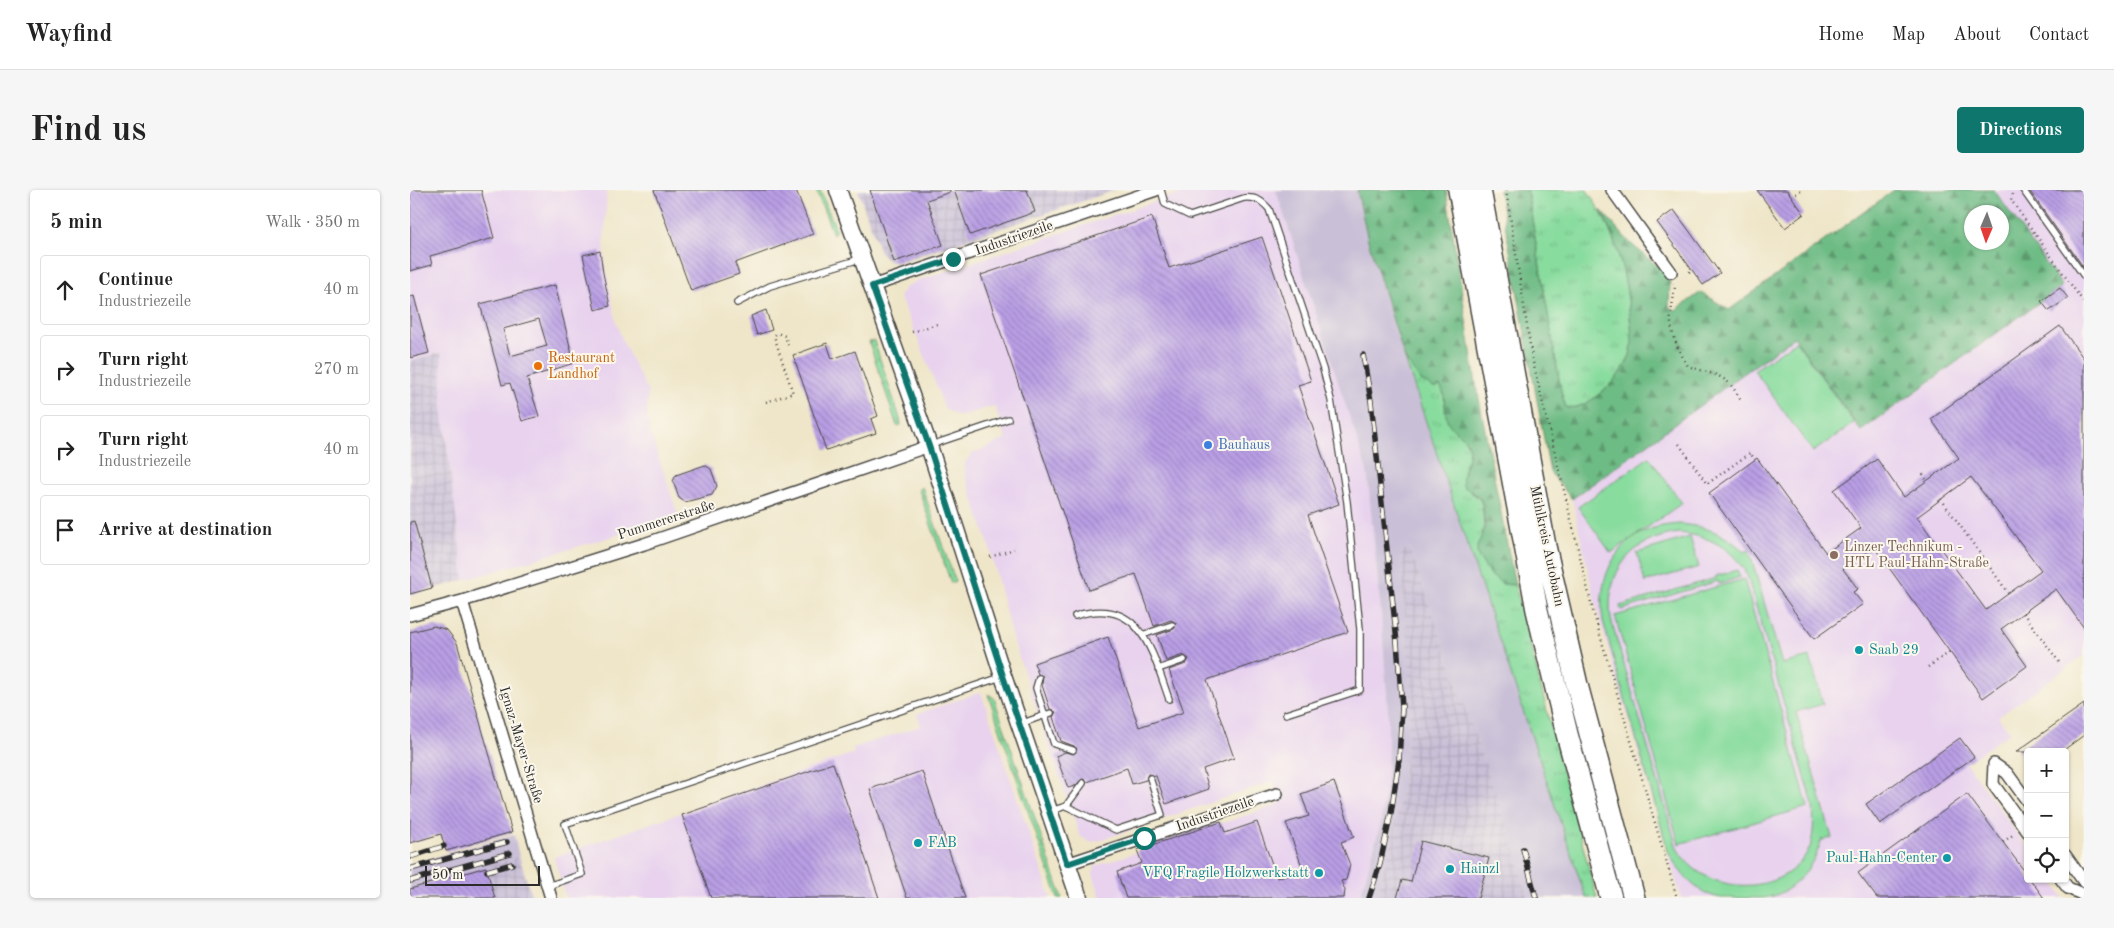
<!DOCTYPE html>
<meta charset="utf-8">
<style>
:root{--surface:#fff;--page:#f6f6f6;--text:#222;--muted:#767676;--line:#e0e0e0;--accent:#0f766e}
body{margin:0;font-family:"Old Standard TT",serif;background:var(--page);color:var(--text)}
.controls{position:absolute;right:15px;bottom:15px;display:grid;overflow:hidden;border-radius:5px;box-shadow:0 1px 4px #0004}
.controls button{width:45px;height:45px;display:grid;place-items:center;padding:0;border:0;border-bottom:1px solid var(--line);background:var(--surface);color:var(--text);font:25px sans-serif}
.compass{position:absolute;left:1554px;top:15px;width:45px;height:45px;border-radius:50%;background:var(--surface);box-shadow:0 1px 4px #0004;rotate:182deg}
.scale{position:absolute;left:15px;bottom:12px;width:115px;box-sizing:border-box;padding-left:5px;border:2px solid #2b2b2b;border-top:0;font-size:14px;line-height:18px;white-space:nowrap;color:#2b2b2b;-webkit-text-stroke:4px #fbf7ec;paint-order:stroke}
.stop{position:absolute;width:15px;height:15px;margin:-11px;border:4px solid #0f766e;border-radius:50%;background:#fff}
.stop.end{background:#0f766e;border-color:#fff;box-shadow:0 1px 5px #0008}
.list{margin:0;padding:0;list-style:none}
h2{display:flex;justify-content:space-between;align-items:center;height:65px;margin:0;padding:0 20px;font-size:21px}
h2 small{font-size:16px;font-weight:400;color:var(--muted)}
.list li{display:grid;grid-template-columns:32px 1fr auto;gap:15px;align-items:center;box-sizing:border-box;height:70px;margin:0 10px 10px;padding:0 10px;border:1px solid var(--line);border-radius:5px}
.list b{display:block;font-size:19px;white-space:nowrap}
.list p{margin:0;font-size:16px;white-space:nowrap;color:var(--muted)}
.list em{font-size:16px;font-style:normal;color:var(--muted)}
.icon{flex:none;width:28px;height:28px;fill:none;stroke:currentColor;stroke-width:2;stroke-linecap:round;stroke-linejoin:round}
.map{position:relative;flex:none;width:1674px;height:708px;overflow:hidden;border-radius:5px}
header{display:flex;align-items:center;gap:30px;box-sizing:border-box;height:70px;padding:0 25px;background:var(--surface);border-bottom:1px solid var(--line)}
header strong{font-size:24px}
nav{display:flex;gap:28px;margin-inline-start:auto;font-size:18px}
.intro{display:flex;align-items:center;justify-content:space-between;box-sizing:border-box;height:120px;padding:0 30px}
h1{margin:0;font-size:35px}
.button{padding:12px 22px;border-radius:5px;background:var(--accent);color:#fff;font-size:18px;font-weight:700}
main{display:flex;gap:30px;padding:0 30px}
aside{flex:1;background:var(--surface);border-radius:5px;box-shadow:0 1px 4px #0004}
.map>svg:first-child{display:block}
.built{fill:#e8d2ee}
.industrial{fill:url(#industrial-grid)}
.railway{fill:#c9bfd7}
.grass{fill:url(#grass-tufts);stroke:#5a8464}
.forest{fill:url(#forest-firs);stroke:#4c7458;fill-rule:evenodd}
.garden{fill:#88dc9e;stroke:#5a8464;fill-rule:evenodd}
.building{fill:url(#building-back-hatch);fill-rule:evenodd}
.lines{fill:none;stroke-linecap:round;stroke-linejoin:round}
.lane-casing{stroke:#484743;stroke-width:8}
.street-casing{stroke:#484743;stroke-width:14}
.secondary-casing{stroke:#484743;stroke-width:19}
.highway-casing{stroke:#484743;stroke-width:24}
.path{stroke:#484743;stroke-width:2.5;stroke-dasharray:1 4;stroke-linecap:butt}
.lane{stroke:#fff;stroke-width:5.5}
.street{stroke:#fff;stroke-width:11}
.secondary{stroke:#fff;stroke-width:16}
.highway{stroke:#fff;stroke-width:21}
.rail-casing{stroke:#2b2b2b;stroke-width:5.5}
.rail{stroke:#fbf7ec;stroke-width:4;stroke-dasharray:11;stroke-linecap:butt}
.route{stroke:#0f766e;stroke-width:6}
.food-dot{fill:#e8710a;stroke:#fbf7ec;stroke-width:2}
.shop-dot{fill:#3f7fe0;stroke:#fbf7ec;stroke-width:2}
.education-dot{fill:#8d6e63;stroke:#fbf7ec;stroke-width:2}
.culture-dot{fill:#0f9aa8;stroke:#fbf7ec;stroke-width:2}
.labels{text-anchor:middle;dominant-baseline:central;stroke-width:4;stroke-linejoin:round;paint-order:stroke}
.street-label{font-size:14px;fill:#2b2b2b;stroke:#fbf7ec}
.food-label{font-size:14px;fill:#c56008;stroke:#fbf7ec;text-anchor:start}
.shop-label{font-size:14px;fill:#366cbe;stroke:#fbf7ec;text-anchor:start}
.education-label{font-size:14px;fill:#785e54;stroke:#fbf7ec;text-anchor:start}
.culture-label{font-size:14px;fill:#0d838f;stroke:#fbf7ec;text-anchor:start}
</style>
<header>
<strong>Wayfind</strong>
<nav><a>Home</a><a>Map</a><a>About</a><a>Contact</a></nav>
</header>
<div class="intro"><h1>Find us</h1><a class="button">Directions</a></div>
<main>
<aside>
<h2>5 min<small>Walk · 350 m</small></h2>
<ul class="list">
<li><svg class="icon" aria-label="ahead" viewBox="0 0 24 24"><path d="M12 20V5M6 11l6-6 6 6"/></svg><div><b>Continue</b><p>Industriezeile</p></div><em>40 m</em></li>
<li><svg class="icon" aria-label="right" viewBox="0 0 24 24"><path d="M7 20v-9h11M14 6l5 5-5 5"/></svg><div><b>Turn right</b><p>Industriezeile</p></div><em>270 m</em></li>
<li><svg class="icon" aria-label="right" viewBox="0 0 24 24"><path d="M7 20v-9h11M14 6l5 5-5 5"/></svg><div><b>Turn right</b><p>Industriezeile</p></div><em>40 m</em></li>
<li><svg class="icon" aria-label="arrive" viewBox="0 0 24 24"><path d="M6 21V4h12l-3 4 3 4H6"/></svg><div><b>Arrive at destination</b></div></li>
</ul>
</aside>
<div class="map">
<svg width="1674" height="708" viewBox="0 0 1674 708">
<defs>
<pattern id="industrial-grid" width="8" height="8" patternUnits="userSpaceOnUse" patternTransform="scale(1.25)"><rect width="8" height="8" fill="#c9bfd7"/><path d="M0 4h8M4 0v8" fill="none" stroke="#ada4b9"/></pattern>
<pattern id="grass-tufts" width="24" height="20" patternUnits="userSpaceOnUse" patternTransform="scale(1.25)"><rect width="24" height="20" fill="#88dc9e"/><path d="M3 7l-1-3M5 7V3M7 7l1-3M15 17l-1-3M17 17v-4M19 17l1-3" fill="none" stroke="#76bd88"/></pattern>
<pattern id="forest-firs" width="22" height="20" patternUnits="userSpaceOnUse" patternTransform="scale(1.25)"><rect width="22" height="20" fill="#6ebc85"/><path d="M5 1l3.5 6h-7zM16 11l3.5 6h-7z" fill="#5b996d"/></pattern>
<pattern id="building-back-hatch" width="6" height="6" patternUnits="userSpaceOnUse" patternTransform="scale(1.25)"><rect width="6" height="6" fill="#ba9fe6"/><path d="M-1 5l2 2M0 0l6 6M5-1l2 2" fill="none" stroke="#9782bb"/></pattern>
</defs>
<rect width="100%" height="100%" fill="#fbf7ec"/>
<filter id="ink" filterUnits="userSpaceOnUse"><feTurbulence type="fractalNoise" baseFrequency=".02" numOctaves="2"/><feDisplacementMap in="SourceGraphic" scale="10" xChannelSelector="R" yChannelSelector="G"/><feConvolveMatrix kernelMatrix="1 2 1 2 8 2 1 2 1" color-interpolation-filters="sRGB"/></filter>
<filter id="wash" filterUnits="userSpaceOnUse"><feTurbulence type="fractalNoise" baseFrequency=".0096" numOctaves="4" result="noise"/><feDisplacementMap in="SourceGraphic" scale="20" xChannelSelector="R" yChannelSelector="G"/><feGaussianBlur stdDeviation="1.12" result="paint"/><feColorMatrix in="noise" values="0 0 0 0 0 0 0 0 0 0 0 0 0 0 0 0 0 1.4 0 .05"/><feComposite in="paint" operator="in"/></filter>
<g filter="url(#wash)">
<rect width="100%" height="100%" fill="#efe6c9"/>
<path class="built" d="M 0,0 L 197,0 L 194,49 L 195,73 L 206,132 L 214,154 L 238,202 L 237,222 L 239,239 L 268,325 L 197,348 L 54,390 L 32,217 L 30,163 L 0,171 Z
M 780,0 L 866,0 L 957,281 L 971,422 L 978,519 L 978,552 L 977,592 L 970,636 L 950,708 L 691,708 L 683,684 L 685,676 L 870,614 L 864,591 L 688,651 L 679,652 L 670,646 L 601,444 L 579,355 L 555,285 L 555,273 L 562,264 L 596,249 L 585,216 L 549,226 L 535,219 L 512,159 L 489,106 L 495,98 L 504,92 Z
M 1584,0 L 1674,0 L 1674,465 L 1588,527 L 1600,542 L 1556,573 L 1618,659 L 1618,689 L 1640,689 L 1654,708 L 1271,708 L 1187,420 L 1162,309 L 1385,146 L 1452,241 L 1652,96 Z
M 571,502 L 641,708 L 156,708 L 144,667 L 444,563 L 443,558 L 511,536 L 507,524 Z"/>
<path class="industrial" d="M 448,0 L 706,0 L 487,73 L 477,70 L 470,62 Z
M 31,163 L 32,217 L 54,390 L 0,405 L 0,171 Z
M 1000,358 L 1106,662 L 1118,708 L 966,708 L 982,648 L 992,597 L 998,545 L 1000,500 L 991,362 Z
M 109,666 L 122,708 L 0,708 L 0,697 Z"/>
<path class="railway" d="M 866,0 L 947,0 L 958,50 L 986,143 L 1176,708 L 1118,708 L 1106,662 L 1000,358 L 991,362 L 1000,500 L 998,545 L 992,597 L 982,648 L 966,708 L 950,708 L 970,636 L 977,592 L 978,552 L 978,519 L 971,422 L 957,281 Z
M 104,645 L 109,666 L 0,697 L 0,674 Z"/>
<path class="grass" d="M 406,0 L 410,0 L 426,40 L 423,44 Z
M 1117,0 L 1177,0 C 1204,39 1216,81 1220,128 C 1222,140 1224,154 1220,165 C 1216,177 1204,191 1195,199 C 1182,210 1173,218 1156,218 L 1151,201 Z
M 464,151 L 490,229 L 491,235 L 487,236 L 459,152 Z
M 995,169 L 1011,191 L 1030,196 L 1034,203 L 1036,223 L 1044,240 L 1054,248 L 1059,258 L 1058,268 L 1054,276 L 1060,302 C 1072,309 1072,312 1073,325 C 1074,340 1074,343 1067,357 L 1093,394 L 1105,395 L 1148,564 L 1187,708 L 1176,708 Z
M 512,297 L 545,391 L 541,393 L 509,300 Z
M 578,504 L 584,508 L 652,708 L 648,708 Z"/>
<path class="forest" d="M 947,0 L 1036,0 L 1066,194 L 1105,395 L 1093,394 L 1080,385 L 1067,364 L 1067,357 L 1075,337 L 1073,314 L 1069,307 L 1053,296 C 1050,278 1061,271 1059,258 C 1056,246 1045,243 1039,234 C 1032,222 1038,208 1030,196 L 1024,198 L 1011,191 L 995,169 L 958,50 Z
M 1089,0 L 1117,0 L 1151,201 L 1156,218 C 1172,218 1181,211 1193,201 C 1203,192 1216,178 1220,165 C 1224,153 1221,139 1220,127 C 1217,89 1208,55 1191,20 L 1220,53 L 1251,79 L 1260,89 L 1259,117 L 1266,120 L 1291,102 L 1319,120 L 1484,0 L 1584,0 L 1652,96 L 1451,241 L 1384,147 L 1162,309 L 1140,282 ZM 1562,22 L 1592,22 L 1592,52 L 1562,52 Z"/>
<path class="garden" d="M 1386,151 L 1444,233 L 1403,262 L 1344,180 Z
M 1239,267 L 1272,313 L 1201,363 L 1168,317 Z
M 1269,334 C 1295,336 1315,343 1334,362 L 1339,360 L 1372,474 L 1400,467 L 1413,514 L 1386,522 L 1422,648 L 1413,650 L 1412,648 C 1405,675 1384,705 1353,708 C 1347,708 1340,708 1334,708 C 1327,708 1318,708 1311,708 C 1286,704 1268,682 1258,661 L 1193,431 C 1187,394 1201,355 1238,340 C 1248,336 1259,335 1269,334 ZM 1269,343 C 1299,346 1322,357 1337,385 L 1403,615 C 1404,629 1404,643 1400,657 C 1377,708 1294,708 1267,658 L 1201,429 C 1195,381 1221,349 1269,343 Z
M 1280,347 L 1289,377 L 1235,392 L 1227,363 Z
M 1327,380 L 1330,387 L 1309,394 L 1308,391 L 1211,420 L 1210,416 L 1306,388 L 1306,386 Z
M 1334,389 L 1398,617 L 1269,654 L 1205,426 Z"/>
<g id="blocks">
<path class="building" d="M 0,0 L 71,0 L 84,48 L 20,66 L 22,75 L 0,81 Z
M 244,0 L 386,0 L 403,44 L 325,73 L 329,84 L 281,101 Z
M 460,0 L 540,0 L 540,2 L 517,10 L 533,55 L 484,72 Z
M 544,0 L 617,0 L 625,22 L 560,45 Z
M 1347,0 L 1377,0 L 1394,24 L 1375,38 Z
M 1619,0 L 1674,0 L 1674,78 Z
M 1264,20 L 1310,83 L 1293,95 L 1247,32 Z
M 742,27 L 759,78 L 852,47 L 901,191 L 888,195 L 929,314 L 898,325 L 938,442 L 797,490 L 824,568 L 793,579 L 799,599 L 756,614 L 746,586 L 738,584 L 736,590 L 722,594 L 717,578 L 677,592 L 672,589 L 665,596 L 658,598 L 646,566 L 655,562 L 664,564 L 667,559 L 664,556 L 651,551 L 643,527 L 646,522 L 640,519 L 632,495 L 633,486 L 628,484 L 624,473 L 698,447 L 729,537 L 774,522 L 759,480 L 776,474 L 779,469 L 773,465 L 756,471 L 747,445 L 764,439 L 766,433 L 761,430 L 744,436 L 726,384 L 679,400 L 571,85 Z
M 190,61 L 193,83 L 200,116 L 185,120 L 173,65 Z
M 145,95 L 164,173 L 117,188 L 129,226 L 112,231 L 100,193 L 92,195 L 70,114 ZM 129,129 L 137,156 L 100,166 L 93,139 Z
M 1650,98 L 1658,108 L 1639,121 L 1631,111 Z
M 4,106 L 19,163 L 0,168 L 0,107 Z
M 356,120 L 362,140 L 347,145 L 341,126 Z
M 1650,136 L 1674,169 L 1674,438 L 1646,399 L 1591,439 L 1617,476 L 1573,508 L 1464,357 L 1433,379 L 1448,399 L 1443,402 L 1453,414 L 1404,449 L 1299,303 L 1347,268 L 1416,363 L 1451,338 L 1424,300 L 1467,269 L 1494,307 L 1549,268 L 1521,229 ZM 1561,287 L 1631,380 L 1576,420 L 1507,327 Z
M 417,153 L 422,169 L 445,161 L 468,226 L 461,229 L 466,243 L 416,260 L 383,165 Z
M 295,275 L 301,279 L 307,296 L 302,305 L 275,312 L 269,308 L 263,291 L 266,285 Z
M 4,331 L 22,398 L 0,404 L 0,332 Z
M 24,436 L 37,440 L 47,453 L 102,642 L 36,661 L 31,644 L 0,653 L 0,442 Z
M 1674,514 L 1674,545 L 1651,562 L 1606,562 Z
M 1550,548 L 1564,567 L 1470,634 L 1456,614 Z
M 423,573 L 469,708 L 301,708 L 272,625 Z
M 512,581 L 555,708 L 497,708 L 460,599 Z
M 924,592 L 944,647 L 931,652 L 940,675 L 936,690 L 931,691 L 935,700 L 934,708 L 716,708 L 707,682 L 732,673 L 727,660 L 811,632 L 815,643 L 847,632 L 867,688 L 893,679 L 876,633 L 899,626 L 891,604 Z
M 1557,604 L 1618,686 L 1618,689 L 1620,689 L 1634,708 L 1467,708 L 1448,683 Z
M 1011,651 L 1079,668 L 1068,708 L 987,708 L 992,690 L 1001,692 Z
M 76,677 L 85,708 L 0,708 L 0,699 Z"/>
</g>
</g>
<g filter="url(#ink)">
<use href="#blocks" fill-opacity="0" stroke="#484743" stroke-width="1"/>
<g class="lines">
<defs>
<path id="lane" d="M 751,0 L 755,14 L 780,26 L 834,8 C 846,7 851,10 859,19 L 913,179 L 921,210 L 937,312 L 950,439 L 950,500 L 876,524
M 1613,0 L 1674,86
M 327,113 L 360,96 L 450,69
M 521,255 L 598,229
M 665,426 C 730,405 742,461 759,509
M 732,445 L 762,435
M 748,479 L 774,470
M 629,488 L 626,498 L 644,554 L 663,560
M 610,534 L 641,523
M 656,616 L 706,640 L 752,625 L 740,588
M 641,621 L 656,616 L 673,593
M 138,696 L 172,684 L 155,634 L 591,487"/>
<path id="street" d="M 1202,0 L 1261,82
M 462,96 L 746,0
M 52,411 L 141,708
M 0,425 L 52,411 L 234,354 L 519,256
M 1584,574 L 1583,594 L 1618,642
M 1584,574 L 1597,583 L 1618,612
M 1655,665 L 1674,692
M 657,674 L 867,604
M 1651,689 L 1658,698 L 1674,705"/>
<path id="secondary" d="M 428,0 L 519,256 L 593,486 L 669,708"/>
<path id="highway" d="M 1049,0 L 1127,420 L 1157,544 L 1201,708
M 1070,0 L 1135,356 L 1167,495 L 1224,708"/>
</defs>
<use href="#lane" class="lane-casing"/>
<use href="#street" class="street-casing"/>
<use href="#secondary" class="secondary-casing"/>
<use href="#highway" class="highway-casing"/>
<path class="path" d="M 1096,0 L 1122,168 L 1183,421 L 1267,708
M 1603,4 L 1601,10 L 1674,113
M 1382,7 L 1391,0
M 1279,82 L 1282,80
M 1265,93 C 1265,103 1262,114 1261,124 C 1259,141 1269,162 1278,176 C 1306,186 1315,182 1331,210
M 502,142 L 527,134
M 356,212 L 383,203 L 364,146 L 367,143 L 375,146 L 379,159
M 1269,254 L 1297,294 L 1340,263 L 1345,270
M 1513,284 L 1517,291
M 1531,309 L 1599,404
M 580,367 L 604,359
M 1613,423 L 1649,472
M 1518,477 L 1540,462
M 1593,652 L 1604,644"/>
<use href="#lane" class="lane"/>
<use href="#street" class="street"/>
<use href="#secondary" class="secondary"/>
<use href="#highway" class="highway"/>
<defs>
<path id="rail" d="M 953,165 L 961,211 L 987,452 L 992,517 L 989,570 L 981,623 L 970,674 L 959,708
M 1113,659 L 1126,708
M 0,667 L 34,656
M 0,679 L 97,652
M 77,681 L 102,674
M 0,691 L 100,663"/>
</defs>
<use href="#rail" class="rail-casing"/>
<use href="#rail" class="rail"/>
</g>
</g>
<g class="lines" filter="url(#ink)">
<path class="route" d="M 543,69 L 462,96 L 519,256 L 593,486 L 657,674 L 734,648"/>
</g>
<circle class="food-dot" cx="128" cy="176" r="5"/>
<circle class="shop-dot" cx="798" cy="255" r="5"/>
<circle class="education-dot" cx="1424" cy="365" r="5"/>
<g class="culture-dot">
<circle cx="1449" cy="460" r="5"/>
<circle cx="508" cy="653" r="5"/>
<circle cx="1537" cy="668" r="5"/>
<circle cx="1040" cy="679" r="5"/>
<circle cx="909" cy="683" r="5"/>
</g>
<g class="labels">
<g class="street-label">
<text transform="translate(604 48) rotate(-19)">Industriezeile</text>
<text transform="translate(256 330) rotate(-18)">Pummererstraße</text>
<text transform="translate(1137 356) rotate(78)">Mühlkreis Autobahn</text>
<text transform="translate(111 555) rotate(73)">Ignaz-Mayer-Straße</text>
<text transform="translate(805 624) rotate(-19)">Industriezeile</text>
</g>
<g class="food-label">
<text x="138" y="168">Restaurant<tspan x="138" dy="16">Landhof</tspan></text>
</g>
<g class="shop-label">
<text x="808" y="255">Bauhaus</text>
</g>
<g class="education-label">
<text x="1434" y="357">Linzer Technikum -<tspan x="1434" dy="16">HTL Paul-Hahn-Straße</tspan></text>
</g>
<g class="culture-label">
<text x="1459" y="460">Saab 29</text>
<text x="518" y="653">FAB</text>
<text x="1527" y="668" text-anchor="end">Paul-Hahn-Center</text>
<text x="1050" y="679">Hainzl</text>
<text x="899" y="683" text-anchor="end">VFQ Fragile Holzwerkstatt</text>
</g>
</g>
</svg>
<div class="controls">
<button>+</button>
<button>−</button>
<button><svg class="icon" aria-label="locate" viewBox="0 0 24 24"><circle cx="12" cy="12" r="6"/><path d="M12 2v4M12 18v4M2 12h4M18 12h4"/></svg></button>
</div>
<svg class="compass" viewBox="-18 -18 36 36"><path d="M0-13l5 13h-10z" fill="#e53935"/><path d="M0 13l5-13h-10z" fill="#767676"/></svg>
<div class="scale">50 m</div>
<div class="stop" style="left:734px;top:648px"></div>
<div class="stop end" style="left:543px;top:69px"></div>
</div>
</main>
